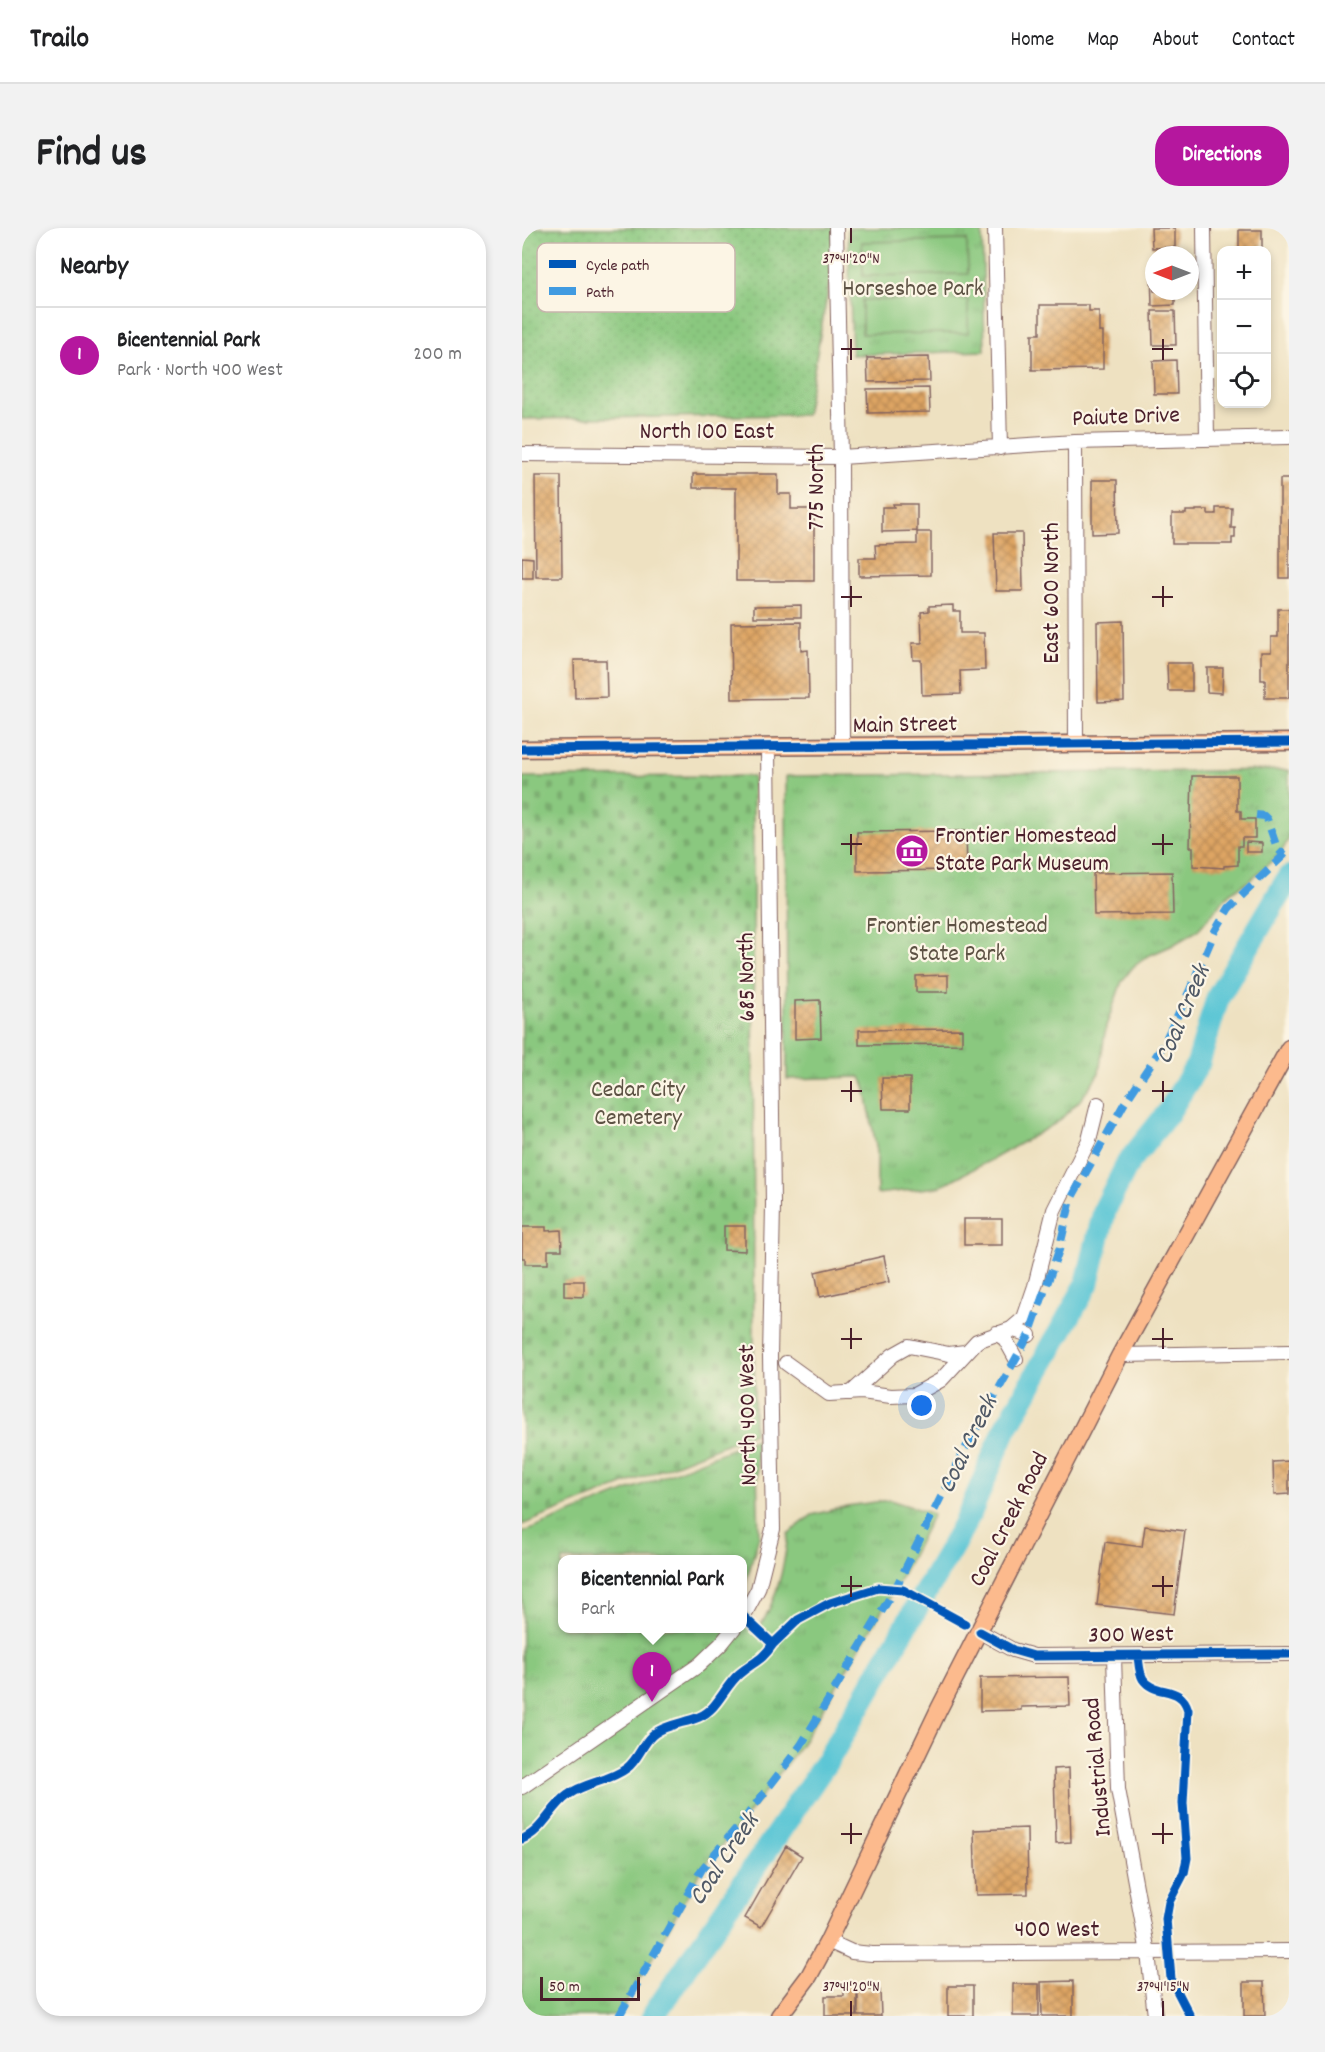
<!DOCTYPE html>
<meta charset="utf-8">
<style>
:root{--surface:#fff;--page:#f2f2f2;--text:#202124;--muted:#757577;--line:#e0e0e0;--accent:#b5179e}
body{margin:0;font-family:Dekko,sans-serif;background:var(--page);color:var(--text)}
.controls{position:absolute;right:18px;top:18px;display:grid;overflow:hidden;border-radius:12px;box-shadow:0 3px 9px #0003}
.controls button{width:54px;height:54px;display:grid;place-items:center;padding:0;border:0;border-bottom:2px solid var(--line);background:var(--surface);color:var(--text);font:30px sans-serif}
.compass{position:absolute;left:623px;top:18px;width:54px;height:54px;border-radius:50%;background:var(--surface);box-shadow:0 3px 9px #0003;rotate:270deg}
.scale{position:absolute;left:18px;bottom:15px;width:100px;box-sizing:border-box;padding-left:6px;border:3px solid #4a1f2b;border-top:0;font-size:16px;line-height:21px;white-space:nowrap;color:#4a1f2b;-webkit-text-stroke:4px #fcf5e5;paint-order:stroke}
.you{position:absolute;left:400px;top:1178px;width:21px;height:21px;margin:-15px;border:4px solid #fff;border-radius:50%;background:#1a73e8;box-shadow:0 0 0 9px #1a73e833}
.badge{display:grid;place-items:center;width:39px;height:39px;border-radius:50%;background:var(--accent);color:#fff;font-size:20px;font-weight:700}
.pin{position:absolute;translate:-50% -50px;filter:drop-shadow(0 2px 3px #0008)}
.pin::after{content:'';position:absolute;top:32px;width:21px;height:18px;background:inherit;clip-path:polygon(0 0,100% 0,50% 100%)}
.popup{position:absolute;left:36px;top:1327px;width:189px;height:78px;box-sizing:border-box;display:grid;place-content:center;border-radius:12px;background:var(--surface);filter:drop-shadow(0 2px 4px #0005);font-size:20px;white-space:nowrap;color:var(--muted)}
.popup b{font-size:22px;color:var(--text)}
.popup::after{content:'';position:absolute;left:50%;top:100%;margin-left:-12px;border:12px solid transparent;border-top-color:var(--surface)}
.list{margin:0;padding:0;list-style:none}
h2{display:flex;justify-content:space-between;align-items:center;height:78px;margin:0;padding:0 24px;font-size:26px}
h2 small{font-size:20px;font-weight:400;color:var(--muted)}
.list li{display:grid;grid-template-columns:39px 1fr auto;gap:18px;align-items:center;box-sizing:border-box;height:96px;padding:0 24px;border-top:2px solid var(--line)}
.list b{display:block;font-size:22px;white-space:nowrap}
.list p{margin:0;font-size:20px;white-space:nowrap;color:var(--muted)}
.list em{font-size:20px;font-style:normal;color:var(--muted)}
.icon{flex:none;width:33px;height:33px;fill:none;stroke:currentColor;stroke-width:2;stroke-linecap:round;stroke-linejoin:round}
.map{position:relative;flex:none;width:767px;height:1788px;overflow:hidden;border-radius:24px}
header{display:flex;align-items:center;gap:36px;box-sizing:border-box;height:84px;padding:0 30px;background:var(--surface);border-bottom:2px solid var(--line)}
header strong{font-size:28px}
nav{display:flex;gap:33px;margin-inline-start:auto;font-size:21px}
.intro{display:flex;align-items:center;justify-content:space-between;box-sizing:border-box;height:144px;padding:0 36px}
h1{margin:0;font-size:42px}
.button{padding:15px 27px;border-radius:24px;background:var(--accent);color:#fff;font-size:21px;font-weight:700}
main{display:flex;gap:36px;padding:0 36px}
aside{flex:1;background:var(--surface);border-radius:24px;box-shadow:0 3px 9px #0003}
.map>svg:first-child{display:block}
.grass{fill:url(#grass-dots);stroke:#6a7455;stroke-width:1.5}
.cemetery{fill:url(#cemetery-stones);stroke:#6a7455;stroke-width:1.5}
.park{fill:url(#park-tufts);stroke:#6a7455;stroke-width:1.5}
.garden{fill:#8ac87f;stroke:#6a7455;stroke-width:1.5}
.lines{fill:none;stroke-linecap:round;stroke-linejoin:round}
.river{stroke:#5bc6d5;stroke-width:24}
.building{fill:url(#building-cross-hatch)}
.minor-casing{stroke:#836360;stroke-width:16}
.major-casing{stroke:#836360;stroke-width:19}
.minor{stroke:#fff;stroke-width:14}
.major{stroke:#fcba8d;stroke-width:16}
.quiet{stroke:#409be1;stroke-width:8;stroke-dasharray:15 8;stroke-linecap:butt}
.cycleway-casing{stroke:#fcf5e5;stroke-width:13}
.cycleway{stroke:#0057b8;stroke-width:9}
.ticks{fill:none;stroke:#4a1f2b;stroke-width:2}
.labels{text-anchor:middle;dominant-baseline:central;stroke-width:4.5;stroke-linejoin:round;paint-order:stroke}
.park-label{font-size:24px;fill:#5d5244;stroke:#fcf5e5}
.street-label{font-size:24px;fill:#4a1f2b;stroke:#fcf5e5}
.poi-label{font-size:24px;fill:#4a1f2b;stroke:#fcf5e5;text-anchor:start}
.water-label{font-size:26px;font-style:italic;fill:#505966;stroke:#fcf5e5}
.key{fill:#fcf5e5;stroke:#c7b5ad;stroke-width:1.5}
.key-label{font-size:16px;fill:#4a1f2b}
.ticks-label{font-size:15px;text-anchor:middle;fill:#4a1f2b;stroke:#fcf5e5;stroke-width:4.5;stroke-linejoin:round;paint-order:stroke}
</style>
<header>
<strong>Trailo</strong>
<nav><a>Home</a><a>Map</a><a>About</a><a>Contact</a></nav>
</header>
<div class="intro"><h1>Find us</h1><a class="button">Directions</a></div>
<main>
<aside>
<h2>Nearby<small></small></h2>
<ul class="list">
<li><span class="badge">1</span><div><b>Bicentennial Park</b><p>Park · North 400 West</p></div><em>200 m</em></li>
</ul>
</aside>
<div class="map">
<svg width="767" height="1788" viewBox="0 0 767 1788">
<defs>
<pattern id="grass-dots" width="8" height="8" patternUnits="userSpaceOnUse" patternTransform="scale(1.5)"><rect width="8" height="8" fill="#8ac87f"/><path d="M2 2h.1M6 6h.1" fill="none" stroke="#79ab6e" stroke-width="1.8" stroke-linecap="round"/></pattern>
<pattern id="cemetery-stones" width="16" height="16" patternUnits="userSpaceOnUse" patternTransform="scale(1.5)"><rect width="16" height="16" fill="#8ac87f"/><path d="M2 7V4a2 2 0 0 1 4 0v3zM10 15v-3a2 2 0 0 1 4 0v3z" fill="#79ab6e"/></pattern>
<pattern id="park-tufts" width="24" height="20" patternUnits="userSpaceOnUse" patternTransform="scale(1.5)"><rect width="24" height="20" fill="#8ac87f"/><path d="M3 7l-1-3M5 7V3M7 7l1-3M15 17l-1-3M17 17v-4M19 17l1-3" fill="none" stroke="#79ab6e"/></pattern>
<pattern id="building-cross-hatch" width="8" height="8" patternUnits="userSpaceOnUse" patternTransform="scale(1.5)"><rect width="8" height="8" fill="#dea563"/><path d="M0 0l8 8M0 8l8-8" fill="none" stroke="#b68652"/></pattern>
</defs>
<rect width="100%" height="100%" fill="#fcf5e5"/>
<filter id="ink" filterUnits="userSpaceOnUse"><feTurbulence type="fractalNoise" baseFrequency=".0167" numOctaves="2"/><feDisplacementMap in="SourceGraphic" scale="12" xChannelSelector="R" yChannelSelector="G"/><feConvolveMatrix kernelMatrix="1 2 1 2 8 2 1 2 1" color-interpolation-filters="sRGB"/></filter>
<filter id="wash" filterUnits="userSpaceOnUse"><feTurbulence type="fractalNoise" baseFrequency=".008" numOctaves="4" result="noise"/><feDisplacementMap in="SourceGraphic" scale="24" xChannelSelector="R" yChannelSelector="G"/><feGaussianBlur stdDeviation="1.35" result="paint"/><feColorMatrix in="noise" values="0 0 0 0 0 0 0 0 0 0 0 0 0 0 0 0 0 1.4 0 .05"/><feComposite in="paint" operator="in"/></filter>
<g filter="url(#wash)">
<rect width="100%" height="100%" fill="#eee1c1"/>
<path class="grass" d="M 0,0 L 317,0 L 284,187 L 0,191 Z"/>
<path class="cemetery" d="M 231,548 L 232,1205 L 0,1297 L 0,549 Z"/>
<path class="park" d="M 326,0 L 460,0 L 463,123 L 330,127 Z
M 767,542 L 767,610 L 759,625 L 727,653 L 708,665 L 675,703 L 649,718 L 626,728 L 611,739 L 600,753 L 584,798 L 577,845 L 560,870 L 536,894 L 471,931 L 416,959 L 355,966 L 355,924 L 343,858 L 339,849 L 265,851 L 264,548 Z
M 234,1211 L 237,1308 L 224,1354 L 220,1360 L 220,1332 L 40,1332 L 40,1400 L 220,1400 L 220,1387 L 236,1402 C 255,1372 262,1340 266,1306 L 290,1287 L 325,1278 L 368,1272 L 411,1286 L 373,1361 L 279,1517 L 226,1586 L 180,1641 L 97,1788 L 0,1788 L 0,1305 Z"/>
<path class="garden" d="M 445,12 L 446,46 L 341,48 L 340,14 Z
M 446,71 L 446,105 L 340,106 L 340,72 Z"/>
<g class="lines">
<path class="river" d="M 131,1788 L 307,1530 L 431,1317 L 448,1285 L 482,1204 L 565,1056 L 583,981 L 606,935 L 646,885 L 676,836 L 696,769 L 767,649"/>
</g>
<g id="blocks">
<path class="building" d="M 629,0 L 653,0 L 653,19 L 630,20 Z
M 717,2 L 740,2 L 740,22 L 717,22 Z
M 629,44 L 632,44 L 632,63 L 653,63 L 653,77 L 630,78 Z
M 518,77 L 567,77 L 567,83 L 577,83 L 577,104 L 581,104 L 581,141 L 510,142 L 510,106 L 518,106 Z
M 630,83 L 653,83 L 654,117 L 631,117 Z
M 407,129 L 408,153 L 346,154 L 345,130 Z
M 654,132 L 655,166 L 632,166 L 631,133 Z
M 407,160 L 408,184 L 346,185 L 345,161 Z
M 171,246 L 256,246 L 256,266 L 269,266 L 269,281 L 292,281 L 292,353 L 214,353 L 214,260 L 171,260 Z
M 13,248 L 39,248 L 40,349 L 14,349 Z
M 758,251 L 767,251 L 767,350 L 758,350 Z
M 570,252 L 595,252 L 596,305 L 570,306 Z
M 371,276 L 395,276 L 395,303 L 360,304 L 360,279 L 372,279 Z
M 694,280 L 710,280 L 709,300 L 713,300 L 713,310 L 710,310 L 710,316 L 650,316 L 650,286 L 664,286 L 664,283 L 674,283 L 674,282 L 686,282 L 686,286 L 694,286 Z
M 395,304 L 409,304 L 409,347 L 337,348 L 337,330 L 354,330 L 353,317 L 395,316 Z
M 472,305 L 500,305 L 501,363 L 474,363 Z
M 0,329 L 11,330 L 11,350 L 0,350 Z
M 279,377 L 279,389 L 232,389 L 232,378 Z
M 431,377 L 431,383 L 438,383 L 438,405 L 462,405 L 463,442 L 438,443 L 439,466 L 400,467 L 399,432 L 391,432 L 390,415 L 400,415 L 399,384 L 407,383 L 407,378 Z
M 756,381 L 767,381 L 767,470 L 743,470 L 743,452 L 739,452 L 739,424 L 749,424 L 749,409 L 756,409 Z
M 601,393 L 602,473 L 576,474 L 575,394 Z
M 279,394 L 279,423 L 286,422 L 287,470 L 210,471 L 209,395 Z
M 52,432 L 84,432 L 85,469 L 53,470 Z
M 645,435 L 670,435 L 670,463 L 646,463 Z
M 685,440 L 701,440 L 700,465 L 685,464 Z
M 670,548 L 715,548 L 715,583 L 719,583 L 719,591 L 733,591 L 733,610 L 720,610 L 720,618 L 716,618 L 716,637 L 702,638 L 702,640 L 671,638 L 671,619 L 668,619 Z
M 444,603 L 445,642 L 335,643 L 335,604 Z
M 724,614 L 740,615 L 740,624 L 724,624 Z
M 650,644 L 651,686 L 572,687 L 571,645 Z
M 426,747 L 426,764 L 394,764 L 394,748 Z
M 298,772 L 299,810 L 273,811 L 273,773 Z
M 440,801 L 440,816 L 337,817 L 337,802 Z
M 360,850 L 388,850 L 388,881 L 361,881 Z
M 442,991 L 480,991 L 480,1017 L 442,1017 Z
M 202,998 L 223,998 L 223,1023 L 202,1022 Z
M 0,999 L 24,999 L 24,1003 L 39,1002 L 40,1022 L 26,1022 L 26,1036 L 3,1036 L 3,1030 L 0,1030 Z
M 362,1028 L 367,1054 L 298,1069 L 293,1044 Z
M 42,1053 L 62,1053 L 62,1069 L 42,1068 Z
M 767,1233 L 767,1266 L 752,1267 L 751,1234 Z
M 623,1298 L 663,1303 L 652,1386 L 575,1377 L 583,1314 L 620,1319 Z
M 547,1449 L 548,1478 L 499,1479 L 499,1482 L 458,1483 L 458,1450 Z
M 547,1540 L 549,1614 L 534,1615 L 532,1541 Z
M 505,1600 L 506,1666 L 454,1667 L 452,1602 Z
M 264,1618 L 280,1628 L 239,1699 L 223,1690 Z
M 551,1753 L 551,1788 L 520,1788 L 519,1754 Z
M 722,1754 L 742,1754 L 743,1788 L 722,1788 Z
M 491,1756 L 517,1756 L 517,1788 L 491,1788 Z
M 335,1757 L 335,1788 L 303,1788 L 303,1768 L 322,1768 L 322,1758 Z
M 426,1758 L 451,1758 L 451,1788 L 426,1788 Z
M 336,1762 L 358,1762 L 359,1788 L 336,1788 Z"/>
</g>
</g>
<g filter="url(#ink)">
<use href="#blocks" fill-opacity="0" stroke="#836360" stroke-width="1.5"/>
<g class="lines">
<defs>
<path id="minor" d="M 314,0 L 319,229 L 320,518
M 473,0 L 478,220
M 682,0 L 685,211
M 553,214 L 554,516
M 0,226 L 319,229 L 553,214 L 767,209
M 489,1101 L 507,1107
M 474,1105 L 483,1111 L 494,1131
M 598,1127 L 767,1124
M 264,1135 L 307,1166 L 340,1164 L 369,1168 L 392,1167 L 419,1152 L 455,1113 L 489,1101 L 502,1090 L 513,1058 L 532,982 L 567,912 L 576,876
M 329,1165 L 371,1127 L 387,1118 L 427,1126 L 443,1124
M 220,1391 L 236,1361 L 251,1301 L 248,1129 L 251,977 L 246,520
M 458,1404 L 491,1422 L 512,1428 L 767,1426
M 592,1428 L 596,1561 L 626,1725 L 633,1788
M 0,1559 L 177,1437 L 199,1416 L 212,1400
M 306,1713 L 330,1724 L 350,1726 L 767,1723"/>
<path id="major" d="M 0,521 L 767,514
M 257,1788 L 287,1748 L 306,1713 L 417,1481 L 598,1127 L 767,820"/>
</defs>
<use href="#minor" class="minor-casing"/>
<use href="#major" class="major-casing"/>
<use href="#minor" class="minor"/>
<use href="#major" class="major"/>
<path class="quiet" d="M 734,587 L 742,588 L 745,591 L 755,620 L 762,627
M 97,1788 L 180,1641 L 226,1586 L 279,1517 L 373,1361 L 442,1223 L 507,1107 L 537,1022 L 549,971 L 602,876 L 640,819 L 667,764 L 693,703 L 707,680 L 762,627 L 767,620"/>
<defs>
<path id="cycleway" d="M 0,521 L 767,514
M 458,1404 L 491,1422 L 512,1428 L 767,1426
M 251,1416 L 276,1392 L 308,1375 L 356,1360 L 381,1362 L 443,1396
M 616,1428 C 617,1435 617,1444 621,1451 C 633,1469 659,1456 666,1482 L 661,1575 L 665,1630 L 662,1645 L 647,1674 L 644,1691 L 649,1751 L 668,1788
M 0,1611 C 20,1604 29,1579 46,1567 C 63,1554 87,1554 105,1540 C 117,1531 121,1513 133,1505 C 146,1496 163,1495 177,1489 C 196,1481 202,1459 217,1446 C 232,1433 239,1434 251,1416 L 222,1389"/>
</defs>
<use href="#cycleway" class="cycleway-casing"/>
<use href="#cycleway" class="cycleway"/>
</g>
</g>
<path class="ticks" d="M 329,0 L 329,15M 329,111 L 329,132M 641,111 L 641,132M 319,121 L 340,121M 630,121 L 651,121M 329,358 L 329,379M 641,358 L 641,379M 319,369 L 340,369M 630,369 L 651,369M 329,606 L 329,627M 641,606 L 641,627M 319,616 L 340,616M 630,616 L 651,616M 329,853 L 329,874M 641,853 L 641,874M 319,863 L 340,863M 630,863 L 651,863M 329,1100 L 329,1121M 641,1100 L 641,1121M 319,1111 L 340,1111M 630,1111 L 651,1111M 329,1348 L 329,1369M 641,1348 L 641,1369M 319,1358 L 340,1358M 630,1358 L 651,1358M 329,1595 L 329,1616M 641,1595 L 641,1616M 319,1606 L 340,1606M 630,1606 L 651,1606M 329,1773 L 329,1788M 641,1773 L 641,1788"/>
<defs>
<symbol id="museum-disc" viewBox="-11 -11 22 22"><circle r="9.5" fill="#b5179e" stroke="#fcf5e5"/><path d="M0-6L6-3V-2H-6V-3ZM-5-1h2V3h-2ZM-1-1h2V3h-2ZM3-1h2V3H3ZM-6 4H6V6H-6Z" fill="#fff"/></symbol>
</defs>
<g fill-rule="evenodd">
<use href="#museum-disc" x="371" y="604" width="38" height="38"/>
</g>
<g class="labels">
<g class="park-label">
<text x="391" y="62">Horseshoe Park</text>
<text x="435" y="699">Frontier Homestead<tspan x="435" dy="28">State Park</tspan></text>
<text x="116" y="863">Cedar City<tspan x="116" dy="28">Cemetery</tspan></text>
</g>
<g class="street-label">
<text transform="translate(604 190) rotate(-2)">Paiute Drive</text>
<text x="185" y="205">North 100 East</text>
<text transform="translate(296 259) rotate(-90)">775 North</text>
<text transform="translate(531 365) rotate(-90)">East 600 North</text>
<text transform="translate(383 498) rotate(-1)">Main Street</text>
<text transform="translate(226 749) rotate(-91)">685 North</text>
<text transform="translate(227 1187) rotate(-91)">North 400 West</text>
<text transform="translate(488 1292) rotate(-63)">Coal Creek Road</text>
<text transform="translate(609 1408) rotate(-1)">300 West</text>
<text transform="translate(577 1539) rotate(-95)">Industrial Road</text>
<text x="535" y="1703">400 West</text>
</g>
<g class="poi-label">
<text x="413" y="609">Frontier Homestead<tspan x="413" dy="28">State Park Museum</tspan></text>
</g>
<g class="water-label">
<text transform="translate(662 787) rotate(-67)">Coal Creek</text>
<text transform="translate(447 1217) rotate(-64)">Coal Creek</text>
<text transform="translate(203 1632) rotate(-56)">Coal Creek</text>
</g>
</g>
<rect x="15" y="15" width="198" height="69" rx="9" class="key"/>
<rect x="27" y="32" width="27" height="8" fill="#0057b8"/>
<rect x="27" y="59" width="27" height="8" fill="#409be1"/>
<g class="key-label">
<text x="64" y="42">Cycle path</text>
<text x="64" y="69">Path</text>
</g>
<g class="ticks-label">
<text x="329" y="35">37°41'20"N</text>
<text x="329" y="1763">37°41'20"N</text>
<text x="641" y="1763">37°41'15"N</text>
</g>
</svg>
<div class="controls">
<button>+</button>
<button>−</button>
<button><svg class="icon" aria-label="locate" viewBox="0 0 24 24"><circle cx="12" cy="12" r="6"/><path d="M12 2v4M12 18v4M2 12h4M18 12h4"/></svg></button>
</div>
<svg class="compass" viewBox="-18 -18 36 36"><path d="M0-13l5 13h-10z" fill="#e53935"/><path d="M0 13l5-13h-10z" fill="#757577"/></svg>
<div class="scale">50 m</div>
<div class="you"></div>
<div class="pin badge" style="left:130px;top:1474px">1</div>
<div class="popup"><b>Bicentennial Park</b>Park</div>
</div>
</main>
